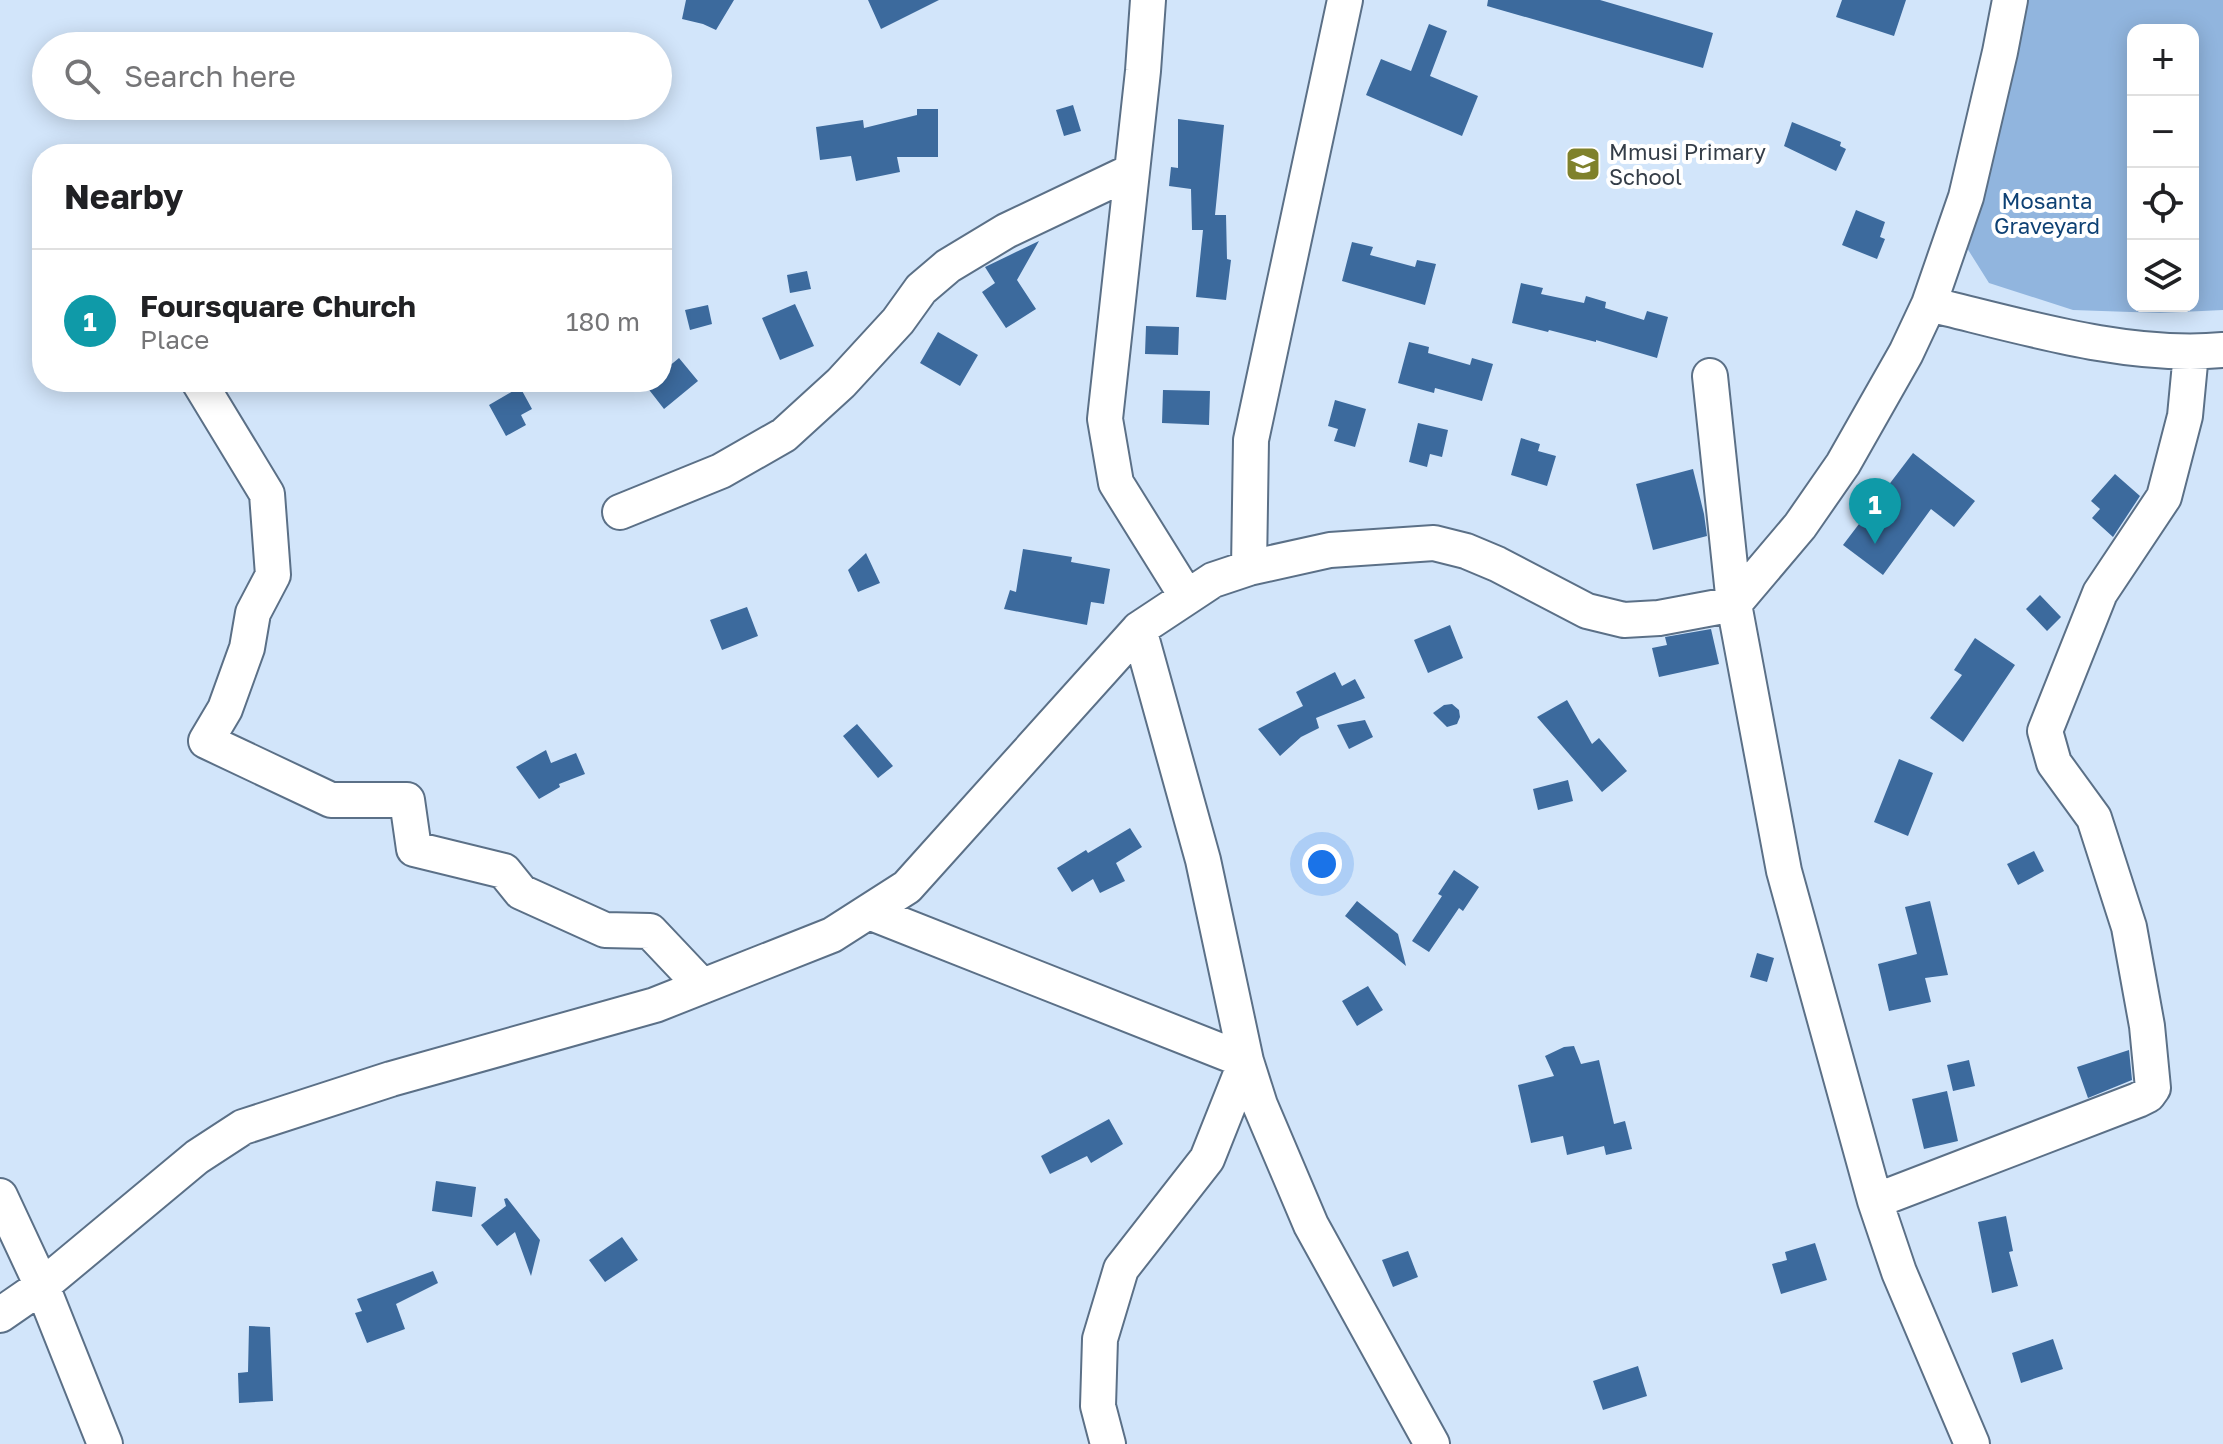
<!DOCTYPE html>
<meta charset="utf-8">
<style>
:root{--surface:#fff;--page:#f2f2f2;--text:#202124;--muted:#757577;--line:#e0e0e0;--accent:#2563eb}
body{margin:0;font-family:"Golos Text",sans-serif;background:var(--page);color:var(--text)}
.controls{position:absolute;right:24px;top:24px;display:grid;overflow:hidden;border-radius:16px;box-shadow:0 4px 20px #0003}
.controls button{width:72px;height:72px;display:grid;place-items:center;padding:0;border:0;border-bottom:2px solid var(--line);background:var(--surface);color:var(--text);font:40px sans-serif}
.you{position:absolute;left:1322px;top:864px;width:28px;height:28px;margin:-20px;border:6px solid #fff;border-radius:50%;background:#1a73e8;box-shadow:0 0 0 12px #1a73e833}
.badge{display:grid;place-items:center;width:52px;height:52px;border-radius:50%;background:var(--accent);color:#fff;font-size:26px;font-weight:700}
.pin{position:absolute;translate:-50% -66px;filter:drop-shadow(0 2px 4px #0008)}
.pin::after{content:'';position:absolute;top:42px;width:28px;height:24px;background:inherit;clip-path:polygon(0 0,100% 0,50% 100%)}
.list{margin:0;padding:0;list-style:none}
h2{display:flex;justify-content:space-between;align-items:center;height:104px;margin:0;padding:0 32px;font-size:34px}
h2 small{font-size:26px;font-weight:400;color:var(--muted)}
.list li{display:grid;grid-template-columns:52px 1fr auto;gap:24px;align-items:center;box-sizing:border-box;height:144px;padding:0 32px;border-top:2px solid var(--line)}
.list b{display:block;font-size:30px;white-space:nowrap}
.list p{margin:0;font-size:26px;white-space:nowrap;color:var(--muted)}
.list em{font-size:26px;font-style:normal;color:var(--muted)}
.icon{flex:none;width:44px;height:44px;fill:none;stroke:currentColor;stroke-width:2;stroke-linecap:round;stroke-linejoin:round}
.map{position:relative;flex:none;width:2223px;height:1444px;overflow:hidden}
.search{position:absolute;background:var(--surface);box-shadow:0 4px 20px #0003;left:32px;top:32px;width:640px;height:88px;display:flex;align-items:center;gap:20px;box-sizing:border-box;padding:0 28px;border-radius:44px;color:var(--muted);font-size:30px}
.panel{position:absolute;background:var(--surface);box-shadow:0 4px 20px #0003;left:32px;top:144px;width:640px;height:248px;border-radius:32px}
.map>svg:first-child{display:block}
.green{fill:#91b5de;fill-rule:evenodd}
.building{fill:#3c6a9d}
.lines{fill:none;stroke-linecap:round;stroke-linejoin:round}
.minor-casing{stroke:#5b7087;stroke-width:38}
.minor{stroke:#fff;stroke-width:34}
.labels{text-anchor:middle;dominant-baseline:central;stroke-width:8;stroke-linejoin:round;paint-order:stroke}
.poi-label{font-size:22px;fill:#343d48;stroke:#fff;text-anchor:start}
.park-label{font-size:22px;fill:#0e4174;stroke:#fff}
</style>
<div class="map">
<svg width="2223" height="1444" viewBox="0 0 2223 1444">
<rect width="100%" height="100%" fill="#d2e5fa"/>
<path class="green" d="M 2012,0 L 2223,0 L 2223,310 L 2160,313 L 2073,310 L 1989,283 L 1955,229 ZM 2133,30 L 2193,30 L 2193,306 L 2133,306 Z"/>
<path class="building" d="M 686,0 L 734,0 L 716,30 L 703,24 L 682,19 Z
M 868,0 L 939,0 L 881,29 Z
M 1488,0 L 1600,0 L 1713,33 L 1703,68 L 1487,6 Z
M 1842,0 L 1906,0 L 1894,36 L 1836,17 Z
M 1429,24 L 1447,31 L 1430,76 L 1478,96 L 1462,136 L 1366,95 L 1381,59 L 1411,71 Z
M 1073,105 L 1081,131 L 1064,136 L 1056,110 Z
M 917,109 L 938,109 L 938,157 L 897,157 L 900,172 L 856,181 L 851,156 L 820,160 L 816,127 L 863,120 L 864,128 L 917,115 Z
M 1178,119 L 1224,125 L 1215,215 L 1226,215 L 1227,259 L 1231,260 L 1226,300 L 1196,297 L 1203,230 L 1192,230 L 1191,189 L 1169,186 L 1171,167 L 1178,168 Z
M 1792,122 L 1841,142 L 1840,146 L 1846,149 L 1836,171 L 1784,146 Z
M 1856,210 L 1885,222 L 1880,237 L 1885,239 L 1877,259 L 1842,245 Z
M 1039,241 L 1017,280 L 1036,309 L 1006,328 L 982,292 L 995,283 L 985,267 Z
M 1352,242 L 1373,247 L 1370,255 L 1415,267 L 1417,260 L 1436,264 L 1425,305 L 1342,281 Z
M 807,271 L 811,289 L 790,293 L 787,275 Z
M 1521,283 L 1543,288 L 1541,294 L 1584,303 L 1586,296 L 1606,302 L 1605,308 L 1644,320 L 1647,311 L 1668,317 L 1657,358 L 1596,340 L 1596,342 L 1549,330 L 1548,332 L 1512,323 Z
M 795,304 L 814,346 L 780,360 L 762,318 Z
M 708,305 L 712,324 L 690,330 L 685,310 Z
M 1146,326 L 1179,327 L 1178,355 L 1145,354 Z
M 938,332 L 978,355 L 960,386 L 920,363 Z
M 1409,342 L 1429,347 L 1428,353 L 1470,365 L 1472,358 L 1493,364 L 1482,401 L 1435,388 L 1434,393 L 1398,383 Z
M 679,358 L 698,381 L 664,409 L 643,382 L 662,382 L 662,372 Z
M 520,387 L 532,409 L 521,415 L 526,425 L 506,436 L 489,405 Z
M 1163,390 L 1210,391 L 1209,425 L 1162,423 Z
M 1335,400 L 1366,409 L 1355,447 L 1334,441 L 1338,429 L 1328,426 Z
M 1418,423 L 1448,430 L 1442,457 L 1430,454 L 1427,467 L 1409,462 Z
M 1521,438 L 1540,444 L 1538,451 L 1556,456 L 1547,486 L 1511,475 Z
M 1913,453 L 1975,501 L 1954,527 L 1931,509 L 1883,575 L 1843,545 Z
M 1693,469 L 1704,514 L 1707,536 L 1653,550 L 1636,484 Z
M 2115,474 L 2140,496 L 2113,537 L 2092,518 L 2100,509 L 2091,501 Z
M 1023,549 L 1072,557 L 1071,562 L 1110,569 L 1104,604 L 1091,602 L 1087,625 L 1004,609 L 1010,590 L 1016,592 Z
M 866,553 L 880,583 L 858,592 L 848,570 Z
M 2040,595 L 2061,617 L 2047,631 L 2026,609 Z
M 747,607 L 758,636 L 722,650 L 710,620 Z
M 1450,625 L 1463,658 L 1428,673 L 1414,640 Z
M 1711,629 L 1719,664 L 1659,677 L 1652,648 L 1667,645 L 1665,637 Z
M 1975,638 L 2015,665 L 1963,742 L 1930,718 L 1962,675 L 1954,670 Z
M 1335,672 L 1342,686 L 1355,679 L 1365,698 L 1316,718 L 1319,728 L 1301,737 L 1280,756 L 1258,729 L 1303,706 L 1296,692 Z
M 1567,700 L 1592,744 L 1599,738 L 1627,771 L 1602,792 L 1537,717 Z
M 1452,704 L 1459,710 L 1460,717 L 1457,724 L 1447,727 L 1433,713 L 1444,705 Z
M 1365,720 L 1373,737 L 1349,749 L 1337,725 Z
M 857,724 L 893,766 L 878,778 L 843,736 Z
M 546,750 L 551,763 L 576,753 L 585,774 L 559,784 L 560,787 L 539,799 L 516,767 Z
M 1899,759 L 1933,773 L 1908,836 L 1874,822 Z
M 1568,780 L 1573,801 L 1538,810 L 1533,789 Z
M 1130,828 L 1142,847 L 1116,863 L 1125,881 L 1100,893 L 1093,879 L 1072,892 L 1057,868 L 1086,850 L 1088,853 Z
M 2034,851 L 2044,871 L 2018,885 L 2007,864 Z
M 1454,870 L 1479,887 L 1463,911 L 1459,908 L 1429,952 L 1412,941 L 1442,896 L 1438,894 Z
M 1357,901 L 1398,934 L 1406,966 L 1345,916 Z
M 1930,901 L 1948,975 L 1925,978 L 1931,1002 L 1889,1011 L 1878,964 L 1917,954 L 1905,907 Z
M 1757,953 L 1774,958 L 1767,982 L 1750,977 Z
M 1368,986 L 1383,1010 L 1357,1026 L 1342,1001 Z
M 1574,1046 L 1581,1064 L 1599,1060 L 1614,1124 L 1625,1121 L 1632,1149 L 1606,1155 L 1604,1146 L 1567,1155 L 1563,1136 L 1531,1143 L 1518,1085 L 1554,1076 L 1545,1056 L 1564,1047 Z
M 2129,1050 L 2132,1080 L 2088,1098 L 2077,1067 Z
M 1969,1060 L 1975,1086 L 1953,1091 L 1947,1065 Z
M 1947,1091 L 1958,1141 L 1924,1149 L 1912,1099 Z
M 1109,1119 L 1123,1144 L 1091,1163 L 1087,1156 L 1050,1174 L 1041,1156 Z
M 436,1181 L 476,1187 L 472,1217 L 432,1211 Z
M 507,1198 L 540,1240 L 531,1276 L 515,1232 L 497,1246 L 481,1225 L 506,1206 L 504,1199 Z
M 2006,1216 L 2013,1251 L 2009,1252 L 2018,1286 L 1992,1293 L 1978,1222 Z
M 622,1237 L 638,1260 L 605,1282 L 589,1260 Z
M 1815,1243 L 1827,1280 L 1781,1294 L 1772,1264 L 1787,1260 L 1785,1252 Z
M 1408,1251 L 1418,1277 L 1393,1287 L 1382,1260 Z
M 433,1271 L 438,1283 L 396,1304 L 405,1329 L 367,1343 L 355,1313 L 362,1311 L 357,1299 Z
M 249,1326 L 270,1327 L 273,1401 L 239,1403 L 238,1373 L 248,1372 Z
M 2053,1339 L 2063,1369 L 2021,1383 L 2012,1353 Z
M 1638,1366 L 1647,1396 L 1603,1410 L 1593,1381 Z"/>
<g class="lines">
<defs>
<path id="minor" d="M 1148,0 L 1143,71 L 1105,419 L 1116,483 L 1187,597
M 1929,304 C 2021,326 2128,359 2223,350
M 1710,376 L 1734,604 L 1784,871 L 1875,1201 L 1899,1272 L 1972,1444
M 199,382 L 267,494 L 273,575 L 253,613 L 247,648 L 225,709 L 206,741 L 331,800 L 407,800 L 414,849 L 504,871 L 521,892 L 605,930 L 650,931 L 702,986
M 620,512 L 721,471 L 784,435 L 841,383 L 898,321 L 921,289 L 948,266 L 1006,231 L 1130,172
M 1249,568 L 1251,440 L 1345,0
M 1139,629 L 1203,860 L 1246,1061 L 1260,1105 L 1311,1225 L 1432,1444
M 869,912 L 1246,1061 L 1207,1159 L 1121,1269 L 1100,1339 L 1098,1406 L 1108,1444
M 0,1196 L 42,1286 L 105,1444
M 1875,1201 L 2138,1100 L 2148,1095 L 2153,1088 L 2147,1026 L 2129,927 L 2094,818 L 2054,763 L 2045,731 L 2100,593 L 2164,497 L 2185,416 L 2191,353
M 0,1315 L 42,1286 L 197,1157 L 243,1127 L 391,1079 L 655,1005 L 832,935 L 907,887 L 1139,629 L 1213,580 L 1249,568 L 1330,550 L 1434,543 L 1466,551 L 1497,564 L 1587,611 L 1624,620 L 1659,618 L 1734,604 L 1800,526 L 1843,464 L 1906,353 L 1929,304 L 1966,197 L 2000,52 L 2010,0"/>
</defs>
<use href="#minor" class="minor-casing"/>
<use href="#minor" class="minor"/>
</g>
<defs>
<symbol id="school-square" viewBox="-11 -11 22 22"><rect x="-9" y="-9" width="18" height="18" rx="4" fill="#7f812b" stroke="#fff"/><path d="M0-5L7-2L0 1L-7-2ZM-4 1L0 2.5L4 1V4Q0 6-4 4Z" fill="#fff"/></symbol>
</defs>
<g fill-rule="evenodd">
<use href="#school-square" x="1563" y="144" width="40" height="40"/>
</g>
<g class="labels">
<g class="poi-label">
<text x="1609" y="151">Mmusi Primary<tspan x="1609" dy="25">School</tspan></text>
</g>
<g class="park-label">
<text x="2047" y="200">Mosanta<tspan x="2047" dy="25">Graveyard</tspan></text>
</g>
</g>
</svg>
<div class="controls">
<button>+</button>
<button>−</button>
<button><svg class="icon" aria-label="locate" viewBox="0 0 24 24"><circle cx="12" cy="12" r="6"/><path d="M12 2v4M12 18v4M2 12h4M18 12h4"/></svg></button>
<button><svg class="icon" aria-label="layers" viewBox="0 0 24 24"><path d="M12 4l9 5-9 5-9-5zM3 14l9 5 9-5"/></svg></button>
</div>
<div class="you"></div>
<div class="pin badge" style="left:1875px;top:544px;background:#0f9aa8">1</div>
<div class="search"><svg class="icon" aria-label="search" viewBox="0 0 24 24"><circle cx="10" cy="10" r="6"/><path d="M15 15l6 6"/></svg>Search here</div>
<section class="panel">
<h2>Nearby<small></small></h2>
<ul class="list">
<li><span class="badge" style="background:#0f9aa8">1</span><div><b>Foursquare Church</b><p>Place</p></div><em>180 m</em></li>
</ul>
</section>
</div>
